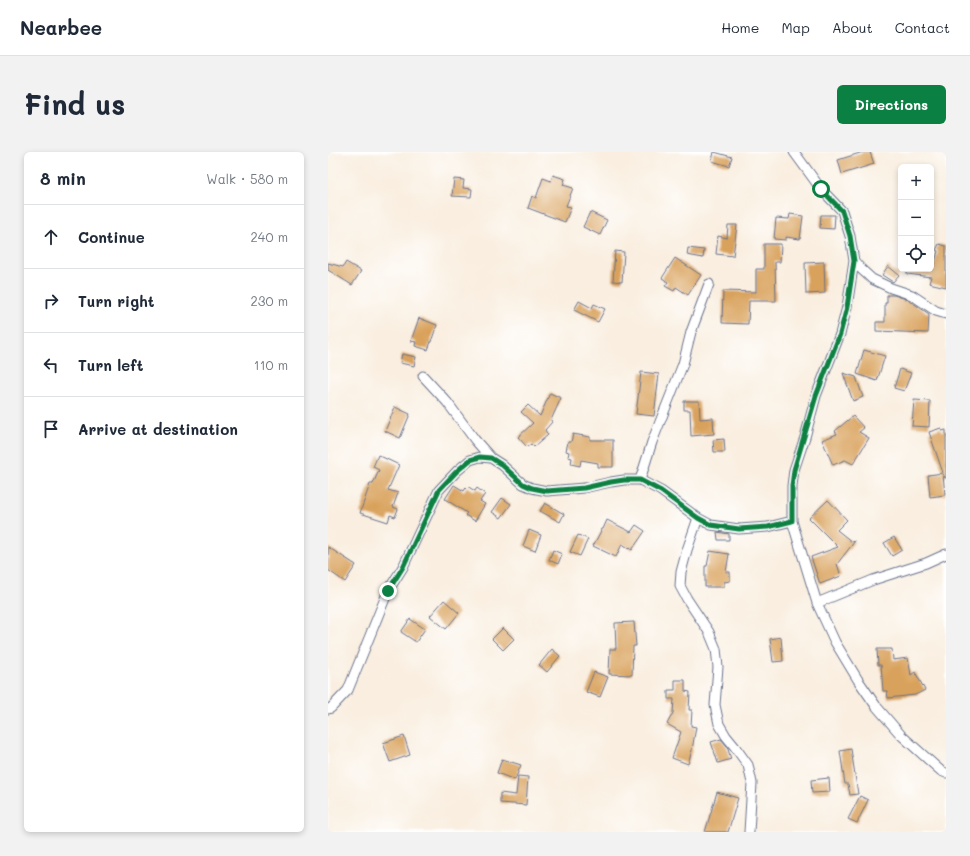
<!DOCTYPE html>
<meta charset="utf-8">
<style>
:root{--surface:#fff;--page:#f2f2f3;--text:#1f2937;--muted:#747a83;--line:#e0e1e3;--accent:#0b8043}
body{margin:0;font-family:Mali,sans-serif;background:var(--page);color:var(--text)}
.controls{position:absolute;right:12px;top:12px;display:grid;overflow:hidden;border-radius:6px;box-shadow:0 2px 6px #0003}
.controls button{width:36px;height:36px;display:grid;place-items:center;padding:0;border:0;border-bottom:1px solid var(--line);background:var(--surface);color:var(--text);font:20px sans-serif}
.stop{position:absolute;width:12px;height:12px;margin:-9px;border:3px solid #0b8043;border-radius:50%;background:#fff}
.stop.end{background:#0b8043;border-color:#fff;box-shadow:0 1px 4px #0008}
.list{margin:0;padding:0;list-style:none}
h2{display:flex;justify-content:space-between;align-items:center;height:52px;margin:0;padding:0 16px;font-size:17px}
h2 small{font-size:13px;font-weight:400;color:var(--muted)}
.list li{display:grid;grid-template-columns:26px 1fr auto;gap:12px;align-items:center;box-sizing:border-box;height:64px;padding:0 16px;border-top:1px solid var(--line)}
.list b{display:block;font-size:15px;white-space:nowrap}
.list em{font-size:13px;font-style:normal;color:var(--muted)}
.icon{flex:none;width:22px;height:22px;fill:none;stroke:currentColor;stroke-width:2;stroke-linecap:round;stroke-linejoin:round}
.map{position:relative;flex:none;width:618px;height:680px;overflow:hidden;border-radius:6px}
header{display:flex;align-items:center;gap:24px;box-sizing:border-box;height:56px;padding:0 20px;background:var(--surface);border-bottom:1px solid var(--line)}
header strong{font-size:19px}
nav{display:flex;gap:22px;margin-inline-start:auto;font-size:14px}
.intro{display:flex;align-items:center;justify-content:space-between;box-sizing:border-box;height:96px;padding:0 24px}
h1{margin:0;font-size:28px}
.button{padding:10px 18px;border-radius:6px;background:var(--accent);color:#fff;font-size:14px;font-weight:700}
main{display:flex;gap:24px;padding:0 24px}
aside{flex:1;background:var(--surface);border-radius:6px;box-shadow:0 2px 6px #0003}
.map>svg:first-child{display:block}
.building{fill:#d9a25c}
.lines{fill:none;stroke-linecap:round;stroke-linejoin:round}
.minor-casing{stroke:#69728b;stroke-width:11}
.minor{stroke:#fff;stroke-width:9}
.route{stroke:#0b8043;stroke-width:5}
</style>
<header>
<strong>Nearbee</strong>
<nav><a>Home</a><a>Map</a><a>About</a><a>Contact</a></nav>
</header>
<div class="intro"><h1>Find us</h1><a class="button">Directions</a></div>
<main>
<aside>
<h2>8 min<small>Walk · 580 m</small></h2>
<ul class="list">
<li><svg class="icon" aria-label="ahead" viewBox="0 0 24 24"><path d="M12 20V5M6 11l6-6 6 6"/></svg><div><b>Continue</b></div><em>240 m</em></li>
<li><svg class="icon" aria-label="right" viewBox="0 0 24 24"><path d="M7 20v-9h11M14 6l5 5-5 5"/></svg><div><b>Turn right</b></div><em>230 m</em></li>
<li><svg class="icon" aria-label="left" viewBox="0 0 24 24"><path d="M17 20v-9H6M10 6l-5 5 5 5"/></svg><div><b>Turn left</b></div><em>110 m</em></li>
<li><svg class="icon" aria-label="arrive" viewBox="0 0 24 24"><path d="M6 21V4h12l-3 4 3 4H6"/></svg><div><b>Arrive at destination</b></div></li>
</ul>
</aside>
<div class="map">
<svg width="618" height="680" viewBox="0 0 618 680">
<rect width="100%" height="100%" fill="#fff"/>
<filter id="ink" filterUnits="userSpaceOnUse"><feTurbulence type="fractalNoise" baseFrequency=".025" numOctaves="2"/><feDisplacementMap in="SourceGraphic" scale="8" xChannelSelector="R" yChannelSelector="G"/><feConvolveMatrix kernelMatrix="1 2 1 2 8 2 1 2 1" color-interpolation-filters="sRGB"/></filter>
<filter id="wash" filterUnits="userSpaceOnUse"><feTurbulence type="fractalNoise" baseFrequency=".012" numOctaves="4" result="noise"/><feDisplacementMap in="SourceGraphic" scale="16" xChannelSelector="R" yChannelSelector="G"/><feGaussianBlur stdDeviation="0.9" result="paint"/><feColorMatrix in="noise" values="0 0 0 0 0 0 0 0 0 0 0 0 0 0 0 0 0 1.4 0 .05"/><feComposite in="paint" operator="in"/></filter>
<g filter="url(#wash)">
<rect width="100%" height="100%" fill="#f9eedf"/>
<g id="blocks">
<path class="building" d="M 386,0 L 404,5 L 401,14 L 384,9 Z
M 535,0 L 542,0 L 546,12 L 514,22 L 510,8 Z
M 225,23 L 237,27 L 235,33 L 245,36 L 238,54 L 243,55 L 237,70 L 200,56 L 204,44 L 208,46 L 215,26 L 223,29 Z
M 126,27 L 136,28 L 135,36 L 144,37 L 143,45 L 124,44 Z
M 262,60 L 279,68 L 272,83 L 255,75 Z
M 462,62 L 475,64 L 472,87 L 458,85 L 458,88 L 446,87 L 448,66 L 461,67 Z
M 493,63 L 507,63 L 506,77 L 492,76 Z
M 400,73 L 409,73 L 405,104 L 388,102 L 390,84 L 399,86 Z
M 436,92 L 453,92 L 452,110 L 447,110 L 448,149 L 421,149 L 420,172 L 394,171 L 395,139 L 428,140 L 428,117 L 436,117 Z
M 611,92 L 618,94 L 618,135 L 601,131 L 603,125 L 579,122 L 579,117 L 605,117 L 610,99 L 608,98 Z
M 360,96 L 376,98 L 375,106 L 359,103 Z
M 287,99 L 296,100 L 294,130 L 285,129 Z
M 347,106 L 373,123 L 360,143 L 348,135 L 346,139 L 337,134 L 340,130 L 334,126 Z
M 18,110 L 33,119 L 24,133 L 0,118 L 0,111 L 15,115 Z
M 496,110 L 497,141 L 478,142 L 477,111 Z
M 560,114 L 571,123 L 565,130 L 554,123 Z
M 559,143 L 566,143 L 581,148 L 582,150 L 585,151 L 601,162 L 600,181 L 548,179 L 548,170 L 557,170 L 557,151 L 559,151 Z
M 251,149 L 264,156 L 266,152 L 277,157 L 270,170 L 246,158 Z
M 91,166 L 109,173 L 100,198 L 87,194 L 88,190 L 83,189 Z
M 536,198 L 557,204 L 549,229 L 529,222 Z
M 74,202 L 88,205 L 86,214 L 72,211 Z
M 572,217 L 583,221 L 576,239 L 566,236 Z
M 313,220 L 331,222 L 326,264 L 308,262 Z
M 515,221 L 528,225 L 535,245 L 525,249 Z
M 222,241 L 233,246 L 223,268 L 224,270 L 217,278 L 220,283 L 206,295 L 203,292 L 199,295 L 190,285 L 205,271 L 193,260 L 200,253 L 212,264 Z
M 586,248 L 602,249 L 601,275 L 584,274 Z
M 356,249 L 371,249 L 372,267 L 385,266 L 386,282 L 363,284 L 362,258 L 356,258 Z
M 67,255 L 82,262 L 72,286 L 57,279 Z
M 525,264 L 536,276 L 531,280 L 541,286 L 525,312 L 517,308 L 505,313 L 494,288 L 509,282 L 507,279 Z
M 613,276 L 614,279 L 618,278 L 618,326 L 617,326 L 615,322 L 617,343 L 602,345 L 600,323 L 615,321 L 601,280 Z
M 245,282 L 262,285 L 262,288 L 285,288 L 285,315 L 270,315 L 270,311 L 253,308 L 252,314 L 243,312 L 244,306 L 240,305 L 241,300 L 238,299 L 240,290 L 243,290 Z
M 396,287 L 397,300 L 386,300 L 385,288 Z
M 50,303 L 71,313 L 60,338 L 70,341 L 65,355 L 70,357 L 67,365 L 62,363 L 60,370 L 32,361 L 42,332 L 45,332 L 51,318 L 45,315 Z
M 126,333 L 136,339 L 139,334 L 147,339 L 149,336 L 157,342 L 152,349 L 157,352 L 147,369 L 137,363 L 139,361 L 117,347 Z
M 174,346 L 183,352 L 173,366 L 164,360 Z
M 500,348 L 519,368 L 509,378 L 524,390 L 527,389 L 509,412 L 513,424 L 492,432 L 483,405 L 510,395 L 481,366 Z
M 217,351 L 236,362 L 232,370 L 212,359 Z
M 279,368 L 303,380 L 308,373 L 317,379 L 304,398 L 294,392 L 288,405 L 265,394 L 274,377 L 275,377 Z
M 201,378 L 213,383 L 207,399 L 195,394 Z
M 389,380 L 401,382 L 401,388 L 390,388 Z
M 250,383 L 260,387 L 252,404 L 242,400 Z
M 566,385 L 574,398 L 564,404 L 556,391 Z
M 0,395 L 28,413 L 17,430 L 0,418 Z
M 225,398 L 234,402 L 230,412 L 221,408 Z
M 382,399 L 401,402 L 398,420 L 402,420 L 402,429 L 396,430 L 396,435 L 377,435 L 377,414 L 379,414 Z
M 116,448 L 131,461 L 118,477 L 102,464 Z
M 82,467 L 97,477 L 88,490 L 73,480 Z
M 306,470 L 308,494 L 305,494 L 304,523 L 281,522 L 282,497 L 288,497 L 287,471 Z
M 175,476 L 186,487 L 175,498 L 164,487 Z
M 453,485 L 455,509 L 445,510 L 442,487 Z
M 224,497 L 232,504 L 219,520 L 211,513 Z
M 549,497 L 564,497 L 565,508 L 580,506 L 583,523 L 587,520 L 597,538 L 587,543 L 560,546 L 559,539 L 555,539 L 553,513 L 550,513 Z
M 266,520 L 280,525 L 272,545 L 258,540 Z
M 347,528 L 357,528 L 357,539 L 362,540 L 361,558 L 364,558 L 363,574 L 368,575 L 364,598 L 360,612 L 344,606 L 353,580 L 339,572 L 345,561 L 346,547 L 340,547 L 340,538 L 347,538 Z
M 76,584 L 82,603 L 62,610 L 55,591 Z
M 393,587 L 399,594 L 403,607 L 390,611 L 383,590 Z
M 523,597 L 530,642 L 522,643 L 520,632 L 517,632 L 512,599 Z
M 174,607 L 193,613 L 187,628 L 169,621 Z
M 190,624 L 200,625 L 198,653 L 172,651 L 172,641 L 188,643 Z
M 501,626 L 502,640 L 484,641 L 483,628 Z
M 389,640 L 410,646 L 400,680 L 377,680 Z
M 532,644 L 540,648 L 529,671 L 520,667 Z"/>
</g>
</g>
<g filter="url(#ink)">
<use href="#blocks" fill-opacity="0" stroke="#69728b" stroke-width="1"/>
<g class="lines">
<defs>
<path id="minor" d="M 466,0 L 493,37 L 514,59 L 522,84 L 526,109 L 519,155 L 512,182 L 488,244 L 477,285 L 466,318 L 464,334 L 464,369 L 489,451 L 507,490 L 530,528 L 548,554 L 573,583 L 613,619 L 618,621
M 526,109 L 533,117 L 544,127 L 563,136 L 584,143 L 608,159 L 618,162
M 95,224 L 119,250 L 147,288 L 163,306
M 312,328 L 324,290 L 355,212 L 363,180 L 381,132
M 370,366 L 359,398 L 353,420 L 352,434 L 359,447 L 381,480 L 388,497 L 390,515 L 387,553 L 391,572 L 398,584 L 407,595 L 420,613 L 424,631 L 421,680
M 489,451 L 545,428 L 598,411 L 618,402
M 0,557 L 3,556 L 20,538 L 60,439 L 75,415 L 111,338 L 129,319 L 142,308 L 152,305 L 163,306 L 174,313 L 195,332 L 204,336 L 219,339 L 256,336 L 283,330 L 296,328 L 312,328 L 333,339 L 370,366 L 383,373 L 411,377 L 440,375 L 464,369"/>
</defs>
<use href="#minor" class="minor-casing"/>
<use href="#minor" class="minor"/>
</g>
</g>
<g class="lines" filter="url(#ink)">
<path class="route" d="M 60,439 L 75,415 L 111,338 L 129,319 L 142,308 L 152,305 L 163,306 L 174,313 L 195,332 L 204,336 L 219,339 L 256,336 L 283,330 L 296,328 L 312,328 L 333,339 L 370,366 L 383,373 L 411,377 L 440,375 L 464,369 L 464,334 L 466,318 L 488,244 L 512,182 L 519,155 L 526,109 L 522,84 L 514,59 L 493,37"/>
</g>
</svg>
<div class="controls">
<button>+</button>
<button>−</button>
<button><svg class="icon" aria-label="locate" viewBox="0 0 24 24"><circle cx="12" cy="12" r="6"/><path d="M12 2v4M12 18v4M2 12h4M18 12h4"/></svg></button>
</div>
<div class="stop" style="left:493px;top:37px"></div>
<div class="stop end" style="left:60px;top:439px"></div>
</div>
</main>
